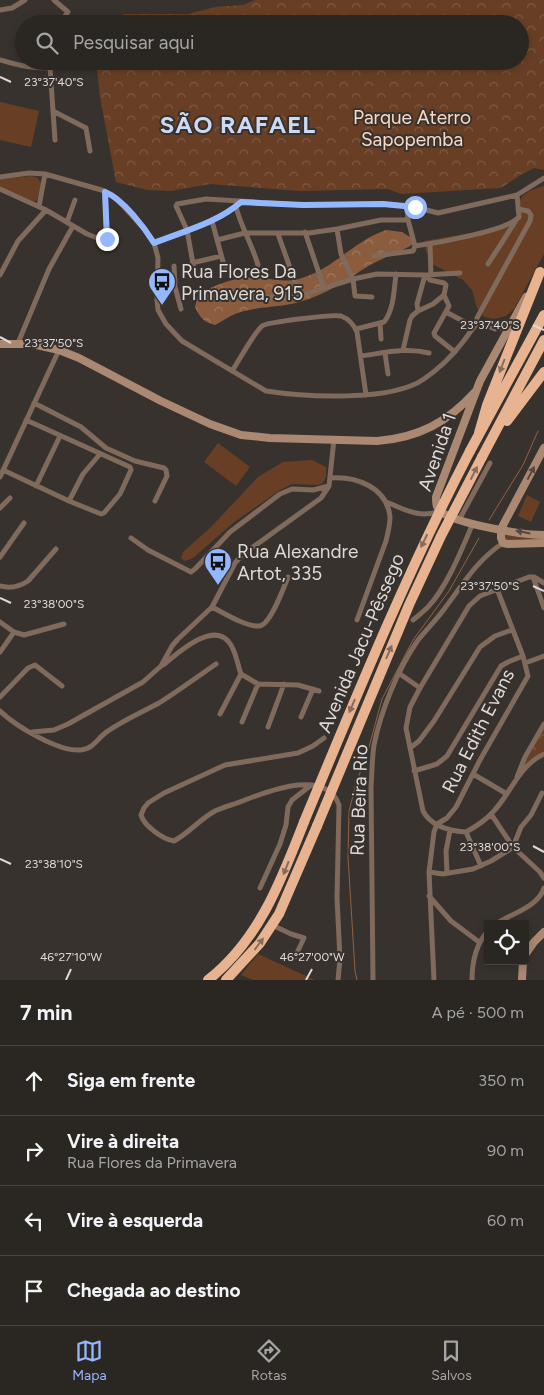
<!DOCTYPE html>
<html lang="pt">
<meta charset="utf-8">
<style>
:root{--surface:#2a2622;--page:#36322f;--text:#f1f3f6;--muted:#a5a5a5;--line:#464340;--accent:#94b7fd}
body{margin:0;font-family:Figtree,sans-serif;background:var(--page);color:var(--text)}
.controls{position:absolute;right:15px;bottom:15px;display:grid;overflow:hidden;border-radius:0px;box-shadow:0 2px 8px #0003}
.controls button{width:45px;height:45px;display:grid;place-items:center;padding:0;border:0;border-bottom:1px solid var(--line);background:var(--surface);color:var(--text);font:25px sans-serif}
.stop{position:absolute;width:15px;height:15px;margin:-11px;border:4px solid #94b7fd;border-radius:50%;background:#fff}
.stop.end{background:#94b7fd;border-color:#fff;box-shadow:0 1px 5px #0008}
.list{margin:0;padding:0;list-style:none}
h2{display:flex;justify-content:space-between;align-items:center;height:65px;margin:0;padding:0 20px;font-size:21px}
h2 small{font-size:16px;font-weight:400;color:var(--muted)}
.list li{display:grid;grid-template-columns:32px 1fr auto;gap:15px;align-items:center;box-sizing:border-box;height:70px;padding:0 20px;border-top:1px solid var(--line)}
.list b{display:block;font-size:19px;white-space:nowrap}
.list p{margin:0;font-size:16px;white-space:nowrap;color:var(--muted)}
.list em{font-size:16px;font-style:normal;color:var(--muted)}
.icon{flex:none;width:28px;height:28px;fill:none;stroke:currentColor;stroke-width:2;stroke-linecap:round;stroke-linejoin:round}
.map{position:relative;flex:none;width:544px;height:980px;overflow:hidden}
.search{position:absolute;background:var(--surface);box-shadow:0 2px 8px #0003;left:15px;right:15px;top:15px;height:55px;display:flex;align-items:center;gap:12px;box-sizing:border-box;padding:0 18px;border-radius:28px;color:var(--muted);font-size:19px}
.sheet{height:345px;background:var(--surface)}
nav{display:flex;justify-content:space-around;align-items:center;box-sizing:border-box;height:70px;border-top:1px solid var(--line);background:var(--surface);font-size:14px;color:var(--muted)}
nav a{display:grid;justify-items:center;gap:2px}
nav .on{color:var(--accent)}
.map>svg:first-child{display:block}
.grass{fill:#683f24}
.forest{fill:url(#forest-crowns)}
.park{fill:url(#park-crowns)}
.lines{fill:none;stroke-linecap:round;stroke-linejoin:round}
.stream{stroke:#926242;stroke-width:1}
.street{stroke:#7f6a5c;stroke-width:5}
.secondary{stroke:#aa8872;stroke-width:8}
.highway{stroke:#e8b391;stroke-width:10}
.highway-bridge{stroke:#e8b391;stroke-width:10}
.oneway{fill:#876c5b}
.oneway2{fill:#54483f}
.route{stroke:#94b7fd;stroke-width:6}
.ticks{fill:none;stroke:#ddd9d7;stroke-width:2}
.labels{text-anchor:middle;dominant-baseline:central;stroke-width:4;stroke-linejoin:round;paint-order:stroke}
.park-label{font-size:19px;fill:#f7d9c6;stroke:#38322e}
.poi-label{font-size:19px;fill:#ddd9d7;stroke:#38322e;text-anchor:start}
.street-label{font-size:19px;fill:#ddd9d7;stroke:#38322e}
.district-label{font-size:24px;font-weight:bold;letter-spacing:1px;fill:#cddaf5;stroke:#38322e}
.ticks-label{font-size:12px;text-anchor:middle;fill:#ddd9d7;stroke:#38322e;stroke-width:4;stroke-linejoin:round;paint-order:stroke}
</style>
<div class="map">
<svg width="544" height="980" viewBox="0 0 544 980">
<defs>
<pattern id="forest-crowns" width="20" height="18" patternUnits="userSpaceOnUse" patternTransform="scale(1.25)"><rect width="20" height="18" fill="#8b5c3d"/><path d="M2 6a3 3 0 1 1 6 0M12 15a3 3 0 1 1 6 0" fill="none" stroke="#a07a61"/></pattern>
<pattern id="park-crowns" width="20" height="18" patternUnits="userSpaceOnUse" patternTransform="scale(1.25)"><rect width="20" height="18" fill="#683f24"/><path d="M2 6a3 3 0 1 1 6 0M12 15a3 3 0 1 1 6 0" fill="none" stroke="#7d5a43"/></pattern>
</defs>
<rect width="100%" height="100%" fill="#38322e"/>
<path class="grass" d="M 0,102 L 39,111 L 31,147 L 0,140 Z
M 32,176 L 38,178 L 41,184 L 37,200 L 34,202 L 0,187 L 0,179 Z
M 544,186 L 544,254 L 514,309 L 506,316 L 494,319 L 484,317 L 477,308 L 472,290 L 463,280 L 434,265 L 426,251 L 424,241 L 500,228 L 519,217 C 516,196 525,191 544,186 Z
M 218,443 L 250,467 L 236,486 L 204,462 Z
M 312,460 L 326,467 L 326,477 L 323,483 L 318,485 L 292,484 L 280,490 L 233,523 L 193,558 L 185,561 L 181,558 L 183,552 L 211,527 L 258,477 L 283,462 Z
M 527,495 L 540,502 L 531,522 L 518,516 Z
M 258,954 L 315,980 L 253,980 L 241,975 Z"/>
<path class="forest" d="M 386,230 L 402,232 L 413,239 L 415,243 C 401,252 385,257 370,265 C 347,279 326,295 299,302 C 278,308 255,306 235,314 C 228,317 221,322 215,325 C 204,322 200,318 195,307 L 198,295 C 220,282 238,276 264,278 C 276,280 287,282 299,279 C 334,269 352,242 386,230 Z"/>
<path class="park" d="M 255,0 L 544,0 L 544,170 L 534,168 L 519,176 L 501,188 L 401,194 L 388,189 L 300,191 L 210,184 L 171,191 L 147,190 L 116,182 L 100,97 L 96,61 L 520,61 L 520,24 L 106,24 L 124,14 L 188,14 L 215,7 L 243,5 Z
M 505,533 L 544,536 L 544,541 L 505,540 Z
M 544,728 L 544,751 L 532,758 L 523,766 Z"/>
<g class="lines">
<path class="stream" d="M 489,520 L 523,465 L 538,431
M 357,980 L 355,971 L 348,857 L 349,811 L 356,784 L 369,747 L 382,699 L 413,640 L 449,591 L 479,538"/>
<path class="street" d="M 54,0 L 68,12 L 59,24
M 0,10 L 12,8 L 25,0
M 0,60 C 23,67 49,73 71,61
M 50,67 L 55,140
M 53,111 L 86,128 L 90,151
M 0,177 L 29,173 L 45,174 L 105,191 L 116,198 L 147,232 L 154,243 L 158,258 L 157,300 L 158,310 L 166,324 L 182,341 L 266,391 C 305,397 391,402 424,379 C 437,370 452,356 462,343 C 467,337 471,330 476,325 L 484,324 L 495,329 L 509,326
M 0,189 L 46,210 L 87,234 L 105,241 L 107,239 L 105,191
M 39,206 L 45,174
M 407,206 L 408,220
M 236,207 C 241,227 252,244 258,265
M 212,221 L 225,269
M 67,222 L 75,200
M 278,234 L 300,296
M 217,240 L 245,233 L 309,233 L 337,229 L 381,220 L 408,220 L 415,246 L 413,251 L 374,256
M 154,243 C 184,231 217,223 241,202
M 430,244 L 431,275
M 415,246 C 436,243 507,231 519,217 L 517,195 L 544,178
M 192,263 L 221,256
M 488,264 L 515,222
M 0,275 L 18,241 L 46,210
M 195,275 L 187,230 L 176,206 L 177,204 L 206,199 L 303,205 L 383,204 L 415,207 L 438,213 L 517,195
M 158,286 L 175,287 L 174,266
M 175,287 L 181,309
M 324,288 L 353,279 L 341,254 L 337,229
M 372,297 L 355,296 L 353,279 L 377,274 L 425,275 L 417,304 L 418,311 L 433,304 L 444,295
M 257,298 L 300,296 L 324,288 L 305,232
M 446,312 L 474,327
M 380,323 L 381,339
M 476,325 L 477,318 L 530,221 L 531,215 L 528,211 L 518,209
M 356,329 L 384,322 C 394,310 394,289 396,274
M 18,343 L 49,269 L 73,226
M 403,350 L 410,320 L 412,316 L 418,311
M 455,352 L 435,336 L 434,333 L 449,306 L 444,295 L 446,285 L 444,283 L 430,280 L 425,275 L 460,273
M 385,353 L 388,374
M 361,356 C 384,353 406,347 429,353
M 232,371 C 239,361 253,334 262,326 C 267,322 334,314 341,316 C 349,319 354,325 357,332 L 366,395
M 34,403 L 81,427 L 106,448 L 135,461 L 164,468 L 166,470 L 167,476 L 155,501
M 3,470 L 69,501 L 101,514 L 104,513 L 120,494 L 131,470 L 130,467 L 26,420
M 0,477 L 59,350
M 330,478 C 356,476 387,487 390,517 C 390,525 388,533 386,541 L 357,620
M 36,486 L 60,436
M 69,501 L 83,474 L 100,454
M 386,502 C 405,509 418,519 440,511
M 0,508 L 10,498
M 459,520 L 490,463
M 131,538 L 148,550 L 191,572 L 195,569 L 230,532 L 280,494 L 292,489 L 313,490 L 329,486
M 0,557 L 24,523
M 533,577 L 544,608
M 544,583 L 534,577 L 529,577 L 480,596 L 469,606 L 420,688 L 410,707 L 406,728 L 423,811 C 431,826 450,831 466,832 C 475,827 485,821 492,813 C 511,794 518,766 544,754
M 0,586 C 11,589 19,587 28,581 L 56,549
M 212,607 C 224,613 246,627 259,626 C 270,626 284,587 288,577
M 413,620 C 418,616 423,612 428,607 C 447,587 462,549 473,523
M 0,622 L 14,632 L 24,635 L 64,624
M 0,652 L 14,632
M 525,663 L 544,656
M 163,665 C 177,654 211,622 228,641 C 236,649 237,664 241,674 L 258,684 L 298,685 L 319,691
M 400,674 L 420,688
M 0,697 L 28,668 L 35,665 L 62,686
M 0,711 C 16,726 58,752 81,750 C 94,749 98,737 108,731 C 124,720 142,712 159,703 C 178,691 197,677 216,664
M 220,714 L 241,674
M 301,717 L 313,689
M 242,722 L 258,684
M 268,727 L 284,684
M 32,732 L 54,730 L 68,724 L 143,682 L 161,666 L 172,646 L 178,639 L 212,607 L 235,563 L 242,555 L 321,498 L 329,486 L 334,439
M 324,738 L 313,746 L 298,753 L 225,765 L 164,793 L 148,803 L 144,808 L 141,815 C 144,826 163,839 174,841 C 189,833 200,819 215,811 C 224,807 235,804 245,800 C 269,791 326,768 339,805 L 337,898 L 340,959 L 338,980
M 410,748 L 419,741 L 434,721 L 480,647 L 495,636 L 512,630
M 414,771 L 437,764 L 447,756 L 501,666 L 508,662 L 523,656
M 473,774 L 507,794
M 517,777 L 525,757 L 544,724
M 491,814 L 513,847 L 540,872 L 544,878
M 437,824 L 447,818 L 456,807 L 480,760 L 528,676 L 523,656 L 497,589
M 466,832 L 481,866
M 429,872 L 443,874 L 473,869 L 491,861 L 509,850 L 513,847 L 521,827 L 531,815 L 542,793
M 447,873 L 446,851 L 450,830
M 260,888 L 280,844 L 286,825 L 288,807 L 292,800 L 310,786
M 429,896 L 451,921 L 479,942
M 496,924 C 512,913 538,907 544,888
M 272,925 L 291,934 L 304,938 L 295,957
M 373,980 L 371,787 C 372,773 372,759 374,745 C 381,710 398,669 418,640 C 427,629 437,619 445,608 C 463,584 477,560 503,543
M 434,980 L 429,872 L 434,832 L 437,824
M 472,980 C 472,963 476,944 488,931"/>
<path class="secondary" d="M 526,297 L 480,381 L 436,497 C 436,502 436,508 440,511 C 455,524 524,535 544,535
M 0,344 L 32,344 L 59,350 L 79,358 L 161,401 L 210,424 L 241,435 L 270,438 L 377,441 C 418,438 448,422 475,392
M 544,448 L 501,529 L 501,538 L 503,543 L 508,544 L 544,543
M 525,955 L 534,942 L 544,932
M 522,980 L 523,961"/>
<path class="highway" d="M 507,421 L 544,372
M 479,433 L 487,405 L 540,272
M 470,451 L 544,315
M 482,457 L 544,340
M 208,980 C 259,940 281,881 304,822
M 226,980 L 260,943 L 279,914 L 317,826"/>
<path class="highway-bridge" d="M 304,822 C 356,697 407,572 470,451
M 317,826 L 409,605 L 441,536 L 482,457"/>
</g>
<defs><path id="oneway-solid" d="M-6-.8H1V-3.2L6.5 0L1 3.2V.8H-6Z" transform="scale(1.25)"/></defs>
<g class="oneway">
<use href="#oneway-solid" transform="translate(502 366) rotate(111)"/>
<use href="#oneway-solid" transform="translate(474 473) rotate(-63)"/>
<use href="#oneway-solid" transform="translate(424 541) rotate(116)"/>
<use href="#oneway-solid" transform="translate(389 652) rotate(-67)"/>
<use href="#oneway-solid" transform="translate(352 706) rotate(113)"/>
<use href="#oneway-solid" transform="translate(286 868) rotate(112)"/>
<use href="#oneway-solid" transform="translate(259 944) rotate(-53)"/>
</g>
<g class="oneway2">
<use href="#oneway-solid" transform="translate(531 473) rotate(-62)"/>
<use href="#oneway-solid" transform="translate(523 532) rotate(-169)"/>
</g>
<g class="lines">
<path class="route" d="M 107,239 L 105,192 C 123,199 144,227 154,243 C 184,231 217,223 241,202 L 303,205 L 383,204 L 415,207"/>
</g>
<path class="ticks" d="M 0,77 L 11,82M 533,325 L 544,330M 0,337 L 11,343M 533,586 L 544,591M 0,598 L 11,603M 533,846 L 544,852M 0,859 L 11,864M 66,980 L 71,969M 306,980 L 312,969"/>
<defs>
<symbol id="bus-pin" viewBox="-11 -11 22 30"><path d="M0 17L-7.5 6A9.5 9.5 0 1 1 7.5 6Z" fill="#94b7fd" stroke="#38322e"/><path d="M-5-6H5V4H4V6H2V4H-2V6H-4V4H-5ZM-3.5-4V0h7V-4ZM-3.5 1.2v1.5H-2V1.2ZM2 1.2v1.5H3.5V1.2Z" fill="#111"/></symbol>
</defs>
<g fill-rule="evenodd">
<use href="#bus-pin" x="146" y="266" width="32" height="43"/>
<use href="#bus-pin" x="202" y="546" width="32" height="43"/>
</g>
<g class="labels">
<g class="park-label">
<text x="412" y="117">Parque Aterro<tspan x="412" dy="22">Sapopemba</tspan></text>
</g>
<g class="poi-label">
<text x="181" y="271">Rua Flores Da<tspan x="181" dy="22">Primavera, 915</tspan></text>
<text x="237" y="551">Rua Alexandre<tspan x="237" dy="22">Artot, 335</tspan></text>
</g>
<g class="street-label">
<text transform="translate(437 452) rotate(-71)">Avenida 1</text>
<text transform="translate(361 643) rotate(-67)">Avenida Jacu-Pêssego</text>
<text transform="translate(478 731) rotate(-63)">Rua Edith Evans</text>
<text transform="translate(359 800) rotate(-88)">Rua Beira Rio</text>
</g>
<g class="district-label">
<text x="238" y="124">SÃO RAFAEL</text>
</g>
</g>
<g class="ticks-label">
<text x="54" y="86">23°37'40"S</text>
<text x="490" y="329">23°37'40"S</text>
<text x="54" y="347">23°37'50"S</text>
<text x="490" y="590">23°37'50"S</text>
<text x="54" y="608">23°38'00"S</text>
<text x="490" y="851">23°38'00"S</text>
<text x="54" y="868">23°38'10"S</text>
<text x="312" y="961">46°27'00"W</text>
<text x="71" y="961">46°27'10"W</text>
</g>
</svg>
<div class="controls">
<button><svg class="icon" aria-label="locate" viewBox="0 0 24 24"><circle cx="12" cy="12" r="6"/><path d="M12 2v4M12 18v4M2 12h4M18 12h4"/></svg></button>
</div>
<div class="stop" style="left:415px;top:207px"></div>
<div class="stop end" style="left:107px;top:239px"></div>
<div class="search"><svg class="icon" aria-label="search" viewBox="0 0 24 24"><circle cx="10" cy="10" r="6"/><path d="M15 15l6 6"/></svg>Pesquisar aqui</div>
</div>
<section class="sheet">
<h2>7 min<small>A pé · 500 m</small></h2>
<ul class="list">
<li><svg class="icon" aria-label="ahead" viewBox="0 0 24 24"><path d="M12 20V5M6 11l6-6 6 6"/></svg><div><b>Siga em frente</b></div><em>350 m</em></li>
<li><svg class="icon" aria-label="right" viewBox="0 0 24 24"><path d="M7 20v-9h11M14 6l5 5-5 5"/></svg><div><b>Vire à direita</b><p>Rua Flores da Primavera</p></div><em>90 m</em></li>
<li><svg class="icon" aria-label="left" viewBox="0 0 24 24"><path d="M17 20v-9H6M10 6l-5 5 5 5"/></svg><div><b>Vire à esquerda</b></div><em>60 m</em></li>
<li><svg class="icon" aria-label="arrive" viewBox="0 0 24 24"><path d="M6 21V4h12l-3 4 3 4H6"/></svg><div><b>Chegada ao destino</b></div></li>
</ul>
</section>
<nav>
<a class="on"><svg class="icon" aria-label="map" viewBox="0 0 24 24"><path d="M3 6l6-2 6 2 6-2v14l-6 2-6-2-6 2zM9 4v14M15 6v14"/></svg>Mapa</a>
<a><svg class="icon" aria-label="directions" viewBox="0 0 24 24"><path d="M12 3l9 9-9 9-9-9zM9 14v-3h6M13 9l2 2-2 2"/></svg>Rotas</a>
<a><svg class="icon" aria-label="saved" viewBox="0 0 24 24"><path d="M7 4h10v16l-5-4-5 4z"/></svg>Salvos</a>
</nav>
